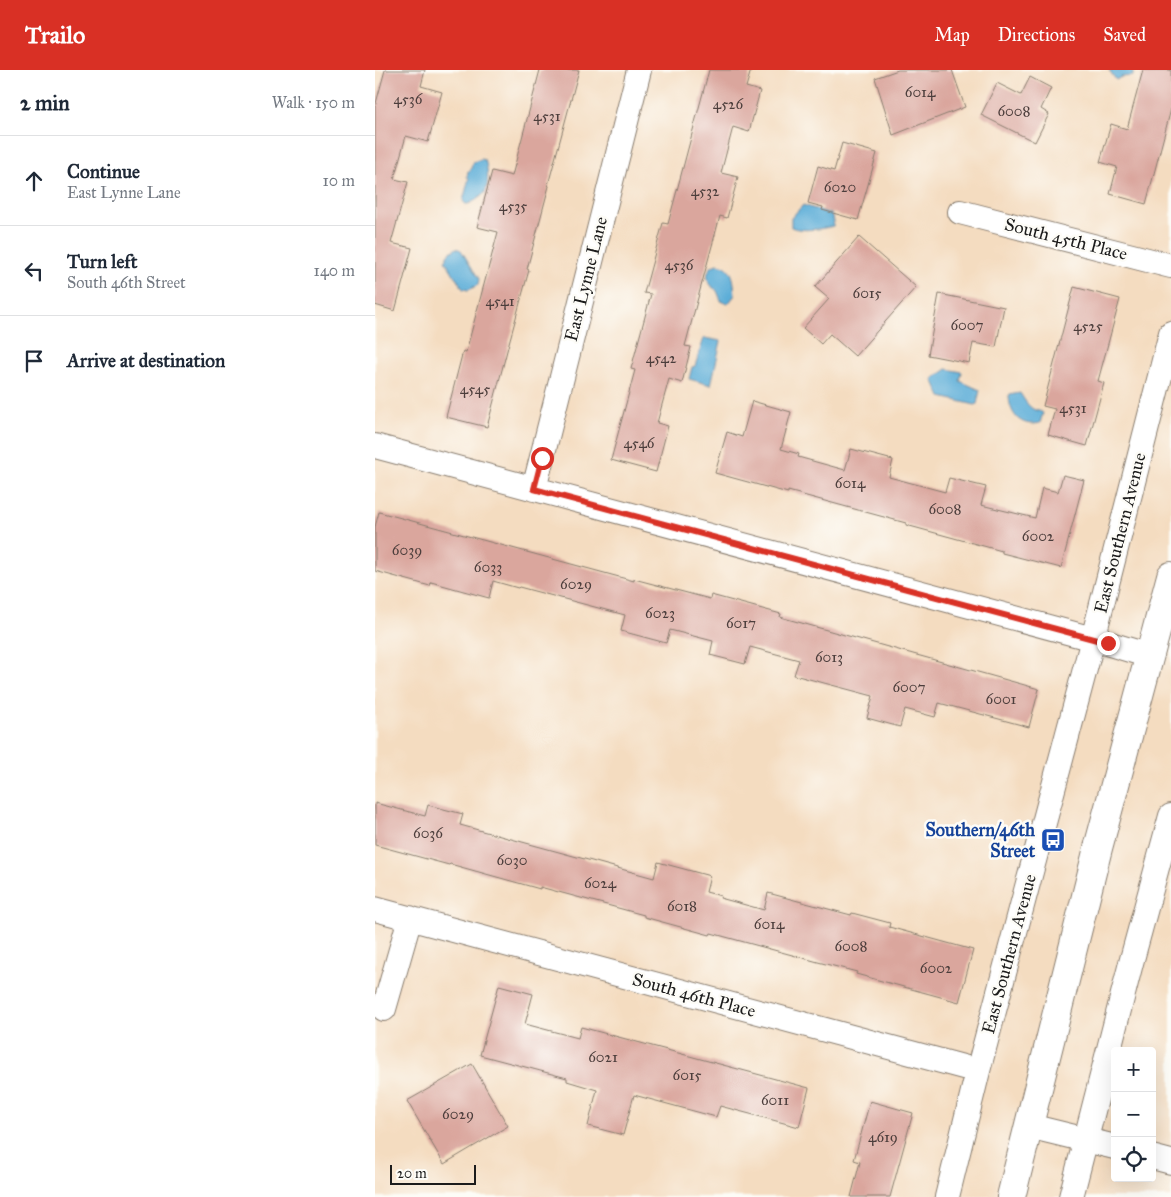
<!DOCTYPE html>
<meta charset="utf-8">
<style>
:root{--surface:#fff;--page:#f6f6f7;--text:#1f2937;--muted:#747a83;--line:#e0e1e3;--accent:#d93025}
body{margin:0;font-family:"IM FELL Great Primer",serif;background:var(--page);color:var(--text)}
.controls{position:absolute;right:15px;bottom:15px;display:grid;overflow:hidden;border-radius:5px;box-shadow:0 5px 20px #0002}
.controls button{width:45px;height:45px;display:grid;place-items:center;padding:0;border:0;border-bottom:1px solid var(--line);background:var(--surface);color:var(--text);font:25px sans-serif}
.scale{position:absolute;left:15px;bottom:12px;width:86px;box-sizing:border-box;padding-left:5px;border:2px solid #1c1c1c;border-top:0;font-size:14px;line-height:18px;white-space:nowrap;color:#1c1c1c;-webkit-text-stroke:4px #fdfcf7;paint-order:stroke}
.stop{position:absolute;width:15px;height:15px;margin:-11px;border:4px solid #d93025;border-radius:50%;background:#fff}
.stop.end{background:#d93025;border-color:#fff;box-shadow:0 1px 5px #0008}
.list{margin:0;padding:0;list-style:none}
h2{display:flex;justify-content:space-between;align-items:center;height:65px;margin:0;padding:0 20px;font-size:21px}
h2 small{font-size:16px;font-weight:400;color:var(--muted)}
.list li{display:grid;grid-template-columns:32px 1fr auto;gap:15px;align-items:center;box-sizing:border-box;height:90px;padding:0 20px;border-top:1px solid var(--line)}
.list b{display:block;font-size:19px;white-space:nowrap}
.list p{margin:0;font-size:16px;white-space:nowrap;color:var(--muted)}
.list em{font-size:16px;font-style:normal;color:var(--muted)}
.icon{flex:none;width:28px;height:28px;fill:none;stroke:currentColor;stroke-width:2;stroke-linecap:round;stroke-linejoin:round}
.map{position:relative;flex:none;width:796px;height:1127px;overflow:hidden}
header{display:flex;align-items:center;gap:30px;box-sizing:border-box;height:70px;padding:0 25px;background:var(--accent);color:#fff}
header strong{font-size:24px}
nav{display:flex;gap:28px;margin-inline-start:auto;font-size:18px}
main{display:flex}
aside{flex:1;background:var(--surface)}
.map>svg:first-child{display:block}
.water{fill:#5daed8;stroke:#3c657a}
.building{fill:#daa69d}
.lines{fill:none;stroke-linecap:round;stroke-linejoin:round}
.minor-casing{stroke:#887c6e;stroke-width:26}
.secondary-casing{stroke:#887c6e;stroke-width:30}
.minor{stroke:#fff;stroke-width:24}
.secondary{stroke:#fff;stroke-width:28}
.route{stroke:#d93025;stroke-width:6}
.labels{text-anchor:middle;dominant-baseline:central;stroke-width:5;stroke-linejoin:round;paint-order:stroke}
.number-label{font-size:15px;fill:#4c3e3c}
.street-label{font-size:18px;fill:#1c1c1c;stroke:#fdfcf7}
.transit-label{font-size:18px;font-weight:bold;fill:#164399;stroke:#fdfcf7;text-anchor:end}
</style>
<header>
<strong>Trailo</strong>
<nav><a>Map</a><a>Directions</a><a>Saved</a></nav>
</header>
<main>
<aside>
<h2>2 min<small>Walk · 150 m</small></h2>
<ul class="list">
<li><svg class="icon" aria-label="ahead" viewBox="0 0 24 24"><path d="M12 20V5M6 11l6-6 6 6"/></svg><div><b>Continue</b><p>East Lynne Lane</p></div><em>10 m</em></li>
<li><svg class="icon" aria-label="left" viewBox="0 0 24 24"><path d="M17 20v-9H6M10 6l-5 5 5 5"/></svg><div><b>Turn left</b><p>South 46th Street</p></div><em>140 m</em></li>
<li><svg class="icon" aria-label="arrive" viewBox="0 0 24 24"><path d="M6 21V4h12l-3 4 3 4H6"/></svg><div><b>Arrive at destination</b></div></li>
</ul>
</aside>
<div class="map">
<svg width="796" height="1127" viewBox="0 0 796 1127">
<rect width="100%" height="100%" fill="#fdfcf7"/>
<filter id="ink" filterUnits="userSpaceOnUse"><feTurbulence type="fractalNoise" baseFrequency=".02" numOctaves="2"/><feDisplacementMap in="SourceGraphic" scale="10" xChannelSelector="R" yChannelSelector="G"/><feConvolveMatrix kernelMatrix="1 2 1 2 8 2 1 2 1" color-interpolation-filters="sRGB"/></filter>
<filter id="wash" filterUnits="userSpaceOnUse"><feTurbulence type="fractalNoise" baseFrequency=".0096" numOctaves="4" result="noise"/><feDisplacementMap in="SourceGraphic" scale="20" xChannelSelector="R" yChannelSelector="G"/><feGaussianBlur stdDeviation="1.12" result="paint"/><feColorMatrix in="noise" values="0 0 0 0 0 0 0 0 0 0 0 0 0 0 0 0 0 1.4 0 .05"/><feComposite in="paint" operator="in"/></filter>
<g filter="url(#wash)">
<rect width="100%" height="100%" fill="#f4dcc0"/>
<path class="water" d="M 734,0 L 758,0 L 758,6 L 746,7 L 741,10 Z
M 106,89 L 110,90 C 113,98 114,114 110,122 C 109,125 95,135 91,134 C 90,134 89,132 88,131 L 94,108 L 92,107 L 93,101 L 95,101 L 98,92 Z
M 428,135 L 456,144 L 459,151 L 458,156 C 448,159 426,162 416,157 L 416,148 Z
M 81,178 L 86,180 L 104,209 L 103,215 L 93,220 L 88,219 L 70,190 L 72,188 L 72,185 Z
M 343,194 C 359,196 359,212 360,225 L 353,234 L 347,232 C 345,229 344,225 342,221 C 337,215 341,222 336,215 C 329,207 333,195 343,194 Z
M 329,268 L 346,271 L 336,315 L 314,309 L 317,297 L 320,296 Z
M 572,299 L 587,302 L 585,311 L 605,320 L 602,334 L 600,335 L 566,327 L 558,309 Z
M 645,323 C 649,329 653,337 660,340 C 663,341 666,341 668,343 L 665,353 C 645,358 634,343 634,325 Z"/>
<g id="blocks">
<path class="building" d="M 10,0 L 50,0 L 46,16 L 67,22 L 53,72 L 31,66 L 19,109 L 33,112 L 16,173 L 37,178 L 20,241 L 0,235 L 0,37 Z
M 165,0 L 204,0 L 173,115 L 174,116 L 152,199 L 154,200 L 134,273 L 112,357 L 71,347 L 88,281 L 91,282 L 123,162 L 102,157 L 117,101 L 137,106 Z
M 334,0 L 376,0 L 371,17 L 385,21 L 374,62 L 358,57 L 346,103 L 363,107 L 352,148 L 345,146 L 310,276 L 316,277 L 307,313 L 294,309 L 282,353 L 293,356 L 281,402 L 236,390 L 260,300 L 256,299 L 276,224 L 269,223 L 288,153 L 293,154 Z
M 523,0 L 577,0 L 590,37 L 518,65 L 500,8 Z
M 768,0 L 796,0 L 796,39 L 771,134 L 735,124 L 742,97 L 725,92 L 736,54 L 752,59 Z
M 655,7 L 676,18 L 666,39 L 674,44 L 660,72 L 606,45 L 622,13 L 646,25 Z
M 467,73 L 502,83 L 483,150 L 447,140 L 448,137 L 433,133 L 443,96 L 459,101 Z
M 484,167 L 541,217 L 480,286 L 455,264 L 446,274 L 428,258 L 454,229 L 440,217 Z
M 699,217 L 745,229 L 723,311 L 729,313 L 712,376 L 673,365 L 680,339 L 668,336 Z
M 564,224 L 629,237 L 621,277 L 598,273 L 594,293 L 553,285 Z
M 377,331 L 416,342 L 406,379 L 424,384 L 423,387 L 470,400 L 476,379 L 518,390 L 514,407 L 570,422 L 574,408 L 611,417 L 606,435 L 660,448 L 667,418 L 683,422 L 688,405 L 709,410 L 686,498 L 627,483 L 627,481 L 531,455 L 531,453 L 413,421 L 413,423 L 340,403 L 352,362 L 367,367 Z
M 4,442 L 259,511 L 259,509 L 335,529 L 336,525 L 406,544 L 405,547 L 664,619 L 654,657 L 564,633 L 560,647 L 530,639 L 525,657 L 492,648 L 498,626 L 419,605 L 424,590 L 375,577 L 370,594 L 335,585 L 338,571 L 295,560 L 291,573 L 246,561 L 250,545 L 144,517 L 143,518 L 118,511 L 114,528 L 56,512 L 55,516 L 0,501 L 0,457 Z
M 0,733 L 50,746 L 53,735 L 88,744 L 85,755 L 279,808 L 283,792 L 335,806 L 331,822 L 346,826 L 345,828 L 389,840 L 393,823 L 476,845 L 477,843 L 515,853 L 514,857 L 598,880 L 584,932 L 481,904 L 482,902 L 443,892 L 336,863 L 335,865 L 269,847 L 269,845 L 165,817 L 165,819 L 75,794 L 74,795 L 0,775 Z
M 124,915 L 158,924 L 150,954 L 203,968 L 206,957 L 434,1018 L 424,1057 L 345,1036 L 341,1047 L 259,1025 L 248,1065 L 213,1056 L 222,1020 L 192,1011 L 192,1008 L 105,985 Z
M 97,994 L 133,1056 L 69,1094 L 32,1031 Z
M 495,1031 L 538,1043 L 515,1127 L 476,1127 L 485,1092 L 479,1090 Z"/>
</g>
</g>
<g filter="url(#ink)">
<use href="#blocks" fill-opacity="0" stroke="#887c6e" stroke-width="1"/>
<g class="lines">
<defs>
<path id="minor" d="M 585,142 L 796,196
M 0,376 L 718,569 L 775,586
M 159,419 L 264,0
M 0,839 L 603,1001
M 9,939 L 35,848
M 654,1056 L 740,1077
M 777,1087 L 796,1092
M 572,1127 L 603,1001 L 718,569 L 796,263
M 696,1127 L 756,893 L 796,746"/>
<path id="secondary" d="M 636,1127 L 723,778 L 796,506"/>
</defs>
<use href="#minor" class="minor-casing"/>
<use href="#secondary" class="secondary-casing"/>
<use href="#minor" class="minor"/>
<use href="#secondary" class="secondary"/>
</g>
</g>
<g class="lines" filter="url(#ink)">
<path class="route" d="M 167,388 L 159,419 L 733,573"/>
</g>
<defs>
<symbol id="bus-square" viewBox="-11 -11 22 22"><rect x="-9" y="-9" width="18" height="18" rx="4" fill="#1a4fb4" stroke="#fdfcf7"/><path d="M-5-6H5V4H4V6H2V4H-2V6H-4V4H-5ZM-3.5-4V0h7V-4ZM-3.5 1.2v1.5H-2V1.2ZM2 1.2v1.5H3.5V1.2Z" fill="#fff"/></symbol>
</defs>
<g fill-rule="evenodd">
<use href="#bus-square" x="664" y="756" width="28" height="28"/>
</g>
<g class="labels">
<g class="number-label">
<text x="545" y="22">6014</text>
<text x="33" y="29">4536</text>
<text x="353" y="34">4526</text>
<text x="639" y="41">6008</text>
<text x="172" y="46">4531</text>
<text x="465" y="117">6020</text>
<text x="330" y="121">4532</text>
<text x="138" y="136">4535</text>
<text x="304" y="195">4536</text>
<text x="492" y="223">6015</text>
<text x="125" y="231">4541</text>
<text x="592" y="255">6007</text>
<text x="713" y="256">4525</text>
<text x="286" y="288">4542</text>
<text x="100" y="319">4545</text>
<text x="698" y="338">4531</text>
<text x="264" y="373">4546</text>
<text x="475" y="413">6014</text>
<text x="570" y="439">6008</text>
<text x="663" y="466">6002</text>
<text x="32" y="480">6039</text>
<text x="113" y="497">6033</text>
<text x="201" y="514">6029</text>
<text x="285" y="543">6023</text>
<text x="366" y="553">6017</text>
<text x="454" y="587">6013</text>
<text x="534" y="617">6007</text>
<text x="626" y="629">6001</text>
<text x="53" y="763">6036</text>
<text x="137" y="790">6030</text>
<text x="225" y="813">6024</text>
<text x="307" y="836">6018</text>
<text x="394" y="854">6014</text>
<text x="476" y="876">6008</text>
<text x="561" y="898">6002</text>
<text x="228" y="987">6021</text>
<text x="312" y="1005">6015</text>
<text x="400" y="1030">6011</text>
<text x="83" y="1044">6029</text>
<text x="508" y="1067">4619</text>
</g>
<g class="street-label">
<text transform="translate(691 169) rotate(14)">South 45th Place</text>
<text transform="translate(211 209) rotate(-76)">East Lynne Lane</text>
<text transform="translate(745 463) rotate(-76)">East Southern Avenue</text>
<text transform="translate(634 884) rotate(-75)">East Southern Avenue</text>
<text transform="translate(319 925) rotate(15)">South 46th Place</text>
</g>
<g class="transit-label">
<text x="660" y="760">Southern/46th<tspan x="660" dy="21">Street</tspan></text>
</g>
</g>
</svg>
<div class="controls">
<button>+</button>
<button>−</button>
<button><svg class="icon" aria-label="locate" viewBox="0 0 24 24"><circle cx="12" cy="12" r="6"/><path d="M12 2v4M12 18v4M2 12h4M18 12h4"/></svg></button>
</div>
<div class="scale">20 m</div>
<div class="stop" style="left:167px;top:388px"></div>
<div class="stop end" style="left:733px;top:573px"></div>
</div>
</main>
